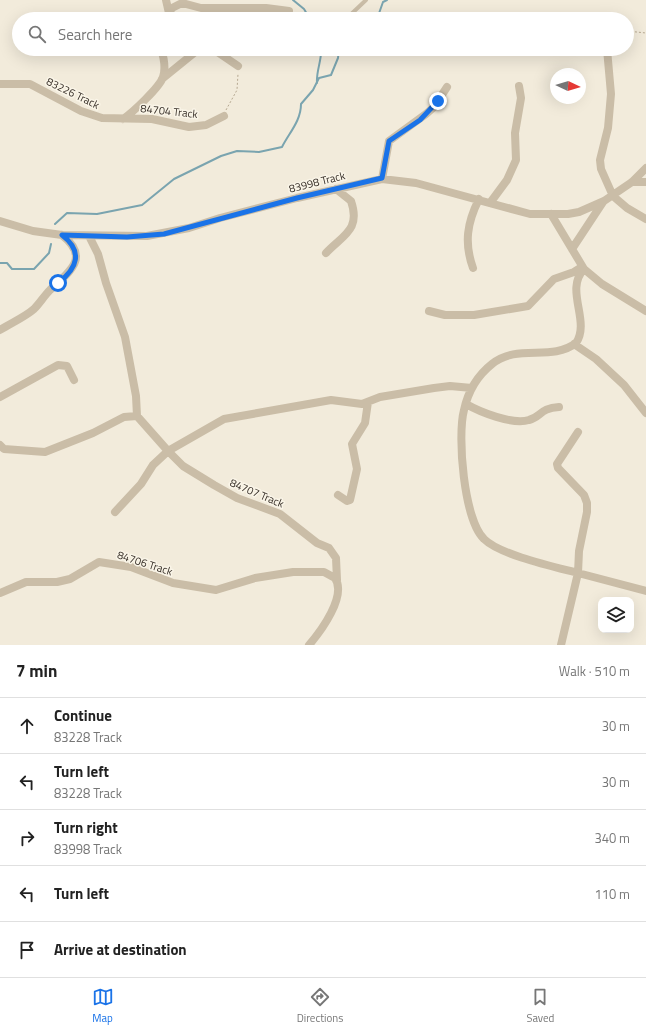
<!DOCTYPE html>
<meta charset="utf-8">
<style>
:root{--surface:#fff;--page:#f2f2f2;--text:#222;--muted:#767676;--line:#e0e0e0;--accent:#1a73e8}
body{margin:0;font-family:"Titillium Web",sans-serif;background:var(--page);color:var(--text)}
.controls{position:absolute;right:12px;bottom:12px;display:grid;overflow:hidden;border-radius:8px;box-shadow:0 4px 16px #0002}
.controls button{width:36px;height:36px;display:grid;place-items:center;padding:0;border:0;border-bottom:1px solid var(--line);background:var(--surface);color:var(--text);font:20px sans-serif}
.compass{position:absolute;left:550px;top:68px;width:36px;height:36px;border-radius:50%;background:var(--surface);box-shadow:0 4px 16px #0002;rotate:94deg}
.stop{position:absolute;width:12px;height:12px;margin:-9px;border:3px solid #1a73e8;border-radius:50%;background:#fff}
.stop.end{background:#1a73e8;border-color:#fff;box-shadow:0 1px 4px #0008}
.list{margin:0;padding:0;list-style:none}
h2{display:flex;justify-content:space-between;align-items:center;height:52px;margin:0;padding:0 16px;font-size:17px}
h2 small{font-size:13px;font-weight:400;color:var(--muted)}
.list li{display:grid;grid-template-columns:26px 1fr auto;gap:12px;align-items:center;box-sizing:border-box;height:56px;padding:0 16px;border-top:1px solid var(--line)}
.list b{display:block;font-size:15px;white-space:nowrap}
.list p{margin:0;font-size:13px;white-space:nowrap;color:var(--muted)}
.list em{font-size:13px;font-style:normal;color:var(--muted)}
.icon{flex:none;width:22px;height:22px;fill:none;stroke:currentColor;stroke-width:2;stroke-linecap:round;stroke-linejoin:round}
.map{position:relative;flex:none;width:646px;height:645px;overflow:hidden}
.search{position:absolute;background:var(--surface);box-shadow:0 4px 16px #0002;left:12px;right:12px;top:12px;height:44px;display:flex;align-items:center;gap:10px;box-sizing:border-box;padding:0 14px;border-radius:22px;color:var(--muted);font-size:15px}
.sheet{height:332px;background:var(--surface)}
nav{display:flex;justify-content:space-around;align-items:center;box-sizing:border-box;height:56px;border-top:1px solid var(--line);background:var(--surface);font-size:11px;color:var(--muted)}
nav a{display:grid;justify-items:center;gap:2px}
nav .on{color:var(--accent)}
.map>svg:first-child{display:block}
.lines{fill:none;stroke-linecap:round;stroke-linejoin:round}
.stream{stroke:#7aa4af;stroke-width:2}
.path{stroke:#b6a891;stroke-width:1;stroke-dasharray:2 2;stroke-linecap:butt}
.service{stroke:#cabda7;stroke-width:4}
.minor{stroke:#cabda7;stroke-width:8}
.route{stroke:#1a73e8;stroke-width:5}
.labels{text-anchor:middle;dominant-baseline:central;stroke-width:3;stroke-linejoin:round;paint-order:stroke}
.street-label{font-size:11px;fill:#372f28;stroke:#faf5e8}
</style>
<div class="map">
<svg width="646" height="645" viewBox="0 0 646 645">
<rect width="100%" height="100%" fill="#f2ebdb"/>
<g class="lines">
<path class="stream" d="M 293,0 L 304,9 L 310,19
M 377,19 L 383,2 L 387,0
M 317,83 C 316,71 322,60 321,49
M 55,224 L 67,213 L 97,214 L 142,205 L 174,179 L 221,156 L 237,151 L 259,152 L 282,147 C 289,133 301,121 301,104 L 313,90 L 319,78 L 331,75 L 338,58 L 339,49
M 0,263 L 7,263 L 12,269 L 34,269 L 49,253 L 51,244"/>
<path class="path" d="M 627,31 L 646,33
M 226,110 L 237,90 L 238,74"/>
<path class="service" d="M 346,19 L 366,0"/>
<path class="minor" d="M 166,0 L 169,13
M 165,19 L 172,8 L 182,3 L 201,8 L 266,8 L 289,11
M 213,49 L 238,66
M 607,49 L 611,94 L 608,128 L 600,160 L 601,169 L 613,196 L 627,208 L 646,219
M 162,79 L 199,49
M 0,84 L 30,84 L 81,111 L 102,118 L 152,119 L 189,127 L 206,125 L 224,116
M 123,119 C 132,113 160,87 163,77 C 166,68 164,58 161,49
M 382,179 L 389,141 L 426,114 L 434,107 L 447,87
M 632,182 L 646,182
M 490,203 L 507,180 L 516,160 L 515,133 L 521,98 L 519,86
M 551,214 L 584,269 L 602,284 L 646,311
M 0,221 L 33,231 L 62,235 L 147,236 L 189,228 L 220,218 L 297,198 L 382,179 L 416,183 L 530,214 L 568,214 L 579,212 L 604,201 L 632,182 L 646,168
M 89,236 L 98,254 L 106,283 L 125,337 L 136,396 L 137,416 L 168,451 L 224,419 L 331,400 L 362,404 L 380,397 L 434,388 L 450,386 L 472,388
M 572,249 L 603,202
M 326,253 C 343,235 361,230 351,201 L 336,189
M 473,268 C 464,243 467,223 479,199
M 429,311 L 445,315 L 474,315 L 528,306 L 554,279 L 574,272 L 582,267
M 0,330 C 11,323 25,317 34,309 C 40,303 44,296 50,290 C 69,272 91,258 62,235
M 574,344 L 596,359 L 624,385 L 646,413
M 0,397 L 58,365 L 67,366 L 74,380
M 466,404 C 480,412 512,425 529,420 C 541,417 540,408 559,407
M 578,432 L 557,464 L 558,468 L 584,495 L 587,503 L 587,512 L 579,551 L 578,573 L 646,591
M 0,445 L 4,449 L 45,452 L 93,433 L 124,417 L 137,416
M 338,495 L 347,501 L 350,500 L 357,469 L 352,444 L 365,423 L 368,402
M 115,512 L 141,484 L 153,465 L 168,451 L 183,466 L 214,485 L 237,498 L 280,514 L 317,543 L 329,548 L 336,558 L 337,580
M 0,593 L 26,582 L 57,582 L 70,579 L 99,562 L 131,567 L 173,583 L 216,590 L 255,578 L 293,572 L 324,572 L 335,578 C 347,596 321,631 309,645
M 561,645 L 578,573 C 555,567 500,555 484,539 C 464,520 457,436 464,410 C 468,392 478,375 492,364 C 518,343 551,362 576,343 C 591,321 564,290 584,269"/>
</g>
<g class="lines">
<path class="route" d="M 58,283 C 78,268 83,251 62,235 L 127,237 L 164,234 L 297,198 L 382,178 L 389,141 L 420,120 L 438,101"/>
</g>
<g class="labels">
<g class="street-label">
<text transform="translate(73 93) rotate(26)">83226 Track</text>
<text transform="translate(169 111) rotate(6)">84704 Track</text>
<text transform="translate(317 182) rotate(-14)">83998 Track</text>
<text transform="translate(257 493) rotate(23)">84707 Track</text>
<text transform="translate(145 563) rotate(18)">84706 Track</text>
</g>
</g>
</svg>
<div class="controls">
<button><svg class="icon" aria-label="layers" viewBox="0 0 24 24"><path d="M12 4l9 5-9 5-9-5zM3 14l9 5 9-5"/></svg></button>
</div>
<svg class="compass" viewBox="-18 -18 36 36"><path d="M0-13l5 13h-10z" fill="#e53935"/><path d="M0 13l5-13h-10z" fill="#767676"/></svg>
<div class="stop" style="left:58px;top:283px"></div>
<div class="stop end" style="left:438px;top:101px"></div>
<div class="search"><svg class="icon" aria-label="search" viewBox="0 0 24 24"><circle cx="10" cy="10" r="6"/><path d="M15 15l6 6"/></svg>Search here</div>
</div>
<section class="sheet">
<h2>7 min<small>Walk · 510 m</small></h2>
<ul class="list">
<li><svg class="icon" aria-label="ahead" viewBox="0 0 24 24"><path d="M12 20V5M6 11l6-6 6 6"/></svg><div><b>Continue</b><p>83228 Track</p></div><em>30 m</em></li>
<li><svg class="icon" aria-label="left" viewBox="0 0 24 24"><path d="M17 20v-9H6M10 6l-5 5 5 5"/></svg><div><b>Turn left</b><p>83228 Track</p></div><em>30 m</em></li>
<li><svg class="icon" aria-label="right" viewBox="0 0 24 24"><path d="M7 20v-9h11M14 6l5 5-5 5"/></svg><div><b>Turn right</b><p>83998 Track</p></div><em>340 m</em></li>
<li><svg class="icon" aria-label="left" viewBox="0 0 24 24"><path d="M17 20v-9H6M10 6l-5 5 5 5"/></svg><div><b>Turn left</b></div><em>110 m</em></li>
<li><svg class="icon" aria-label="arrive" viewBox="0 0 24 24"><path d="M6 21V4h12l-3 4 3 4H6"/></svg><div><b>Arrive at destination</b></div></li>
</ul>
</section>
<nav>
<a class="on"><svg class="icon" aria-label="map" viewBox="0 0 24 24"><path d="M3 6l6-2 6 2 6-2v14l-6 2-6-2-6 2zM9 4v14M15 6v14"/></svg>Map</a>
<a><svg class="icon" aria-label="directions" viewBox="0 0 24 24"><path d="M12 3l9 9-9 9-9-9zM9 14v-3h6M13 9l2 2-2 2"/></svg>Directions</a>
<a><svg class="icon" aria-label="saved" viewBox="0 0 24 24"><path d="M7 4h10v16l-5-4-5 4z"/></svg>Saved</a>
</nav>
